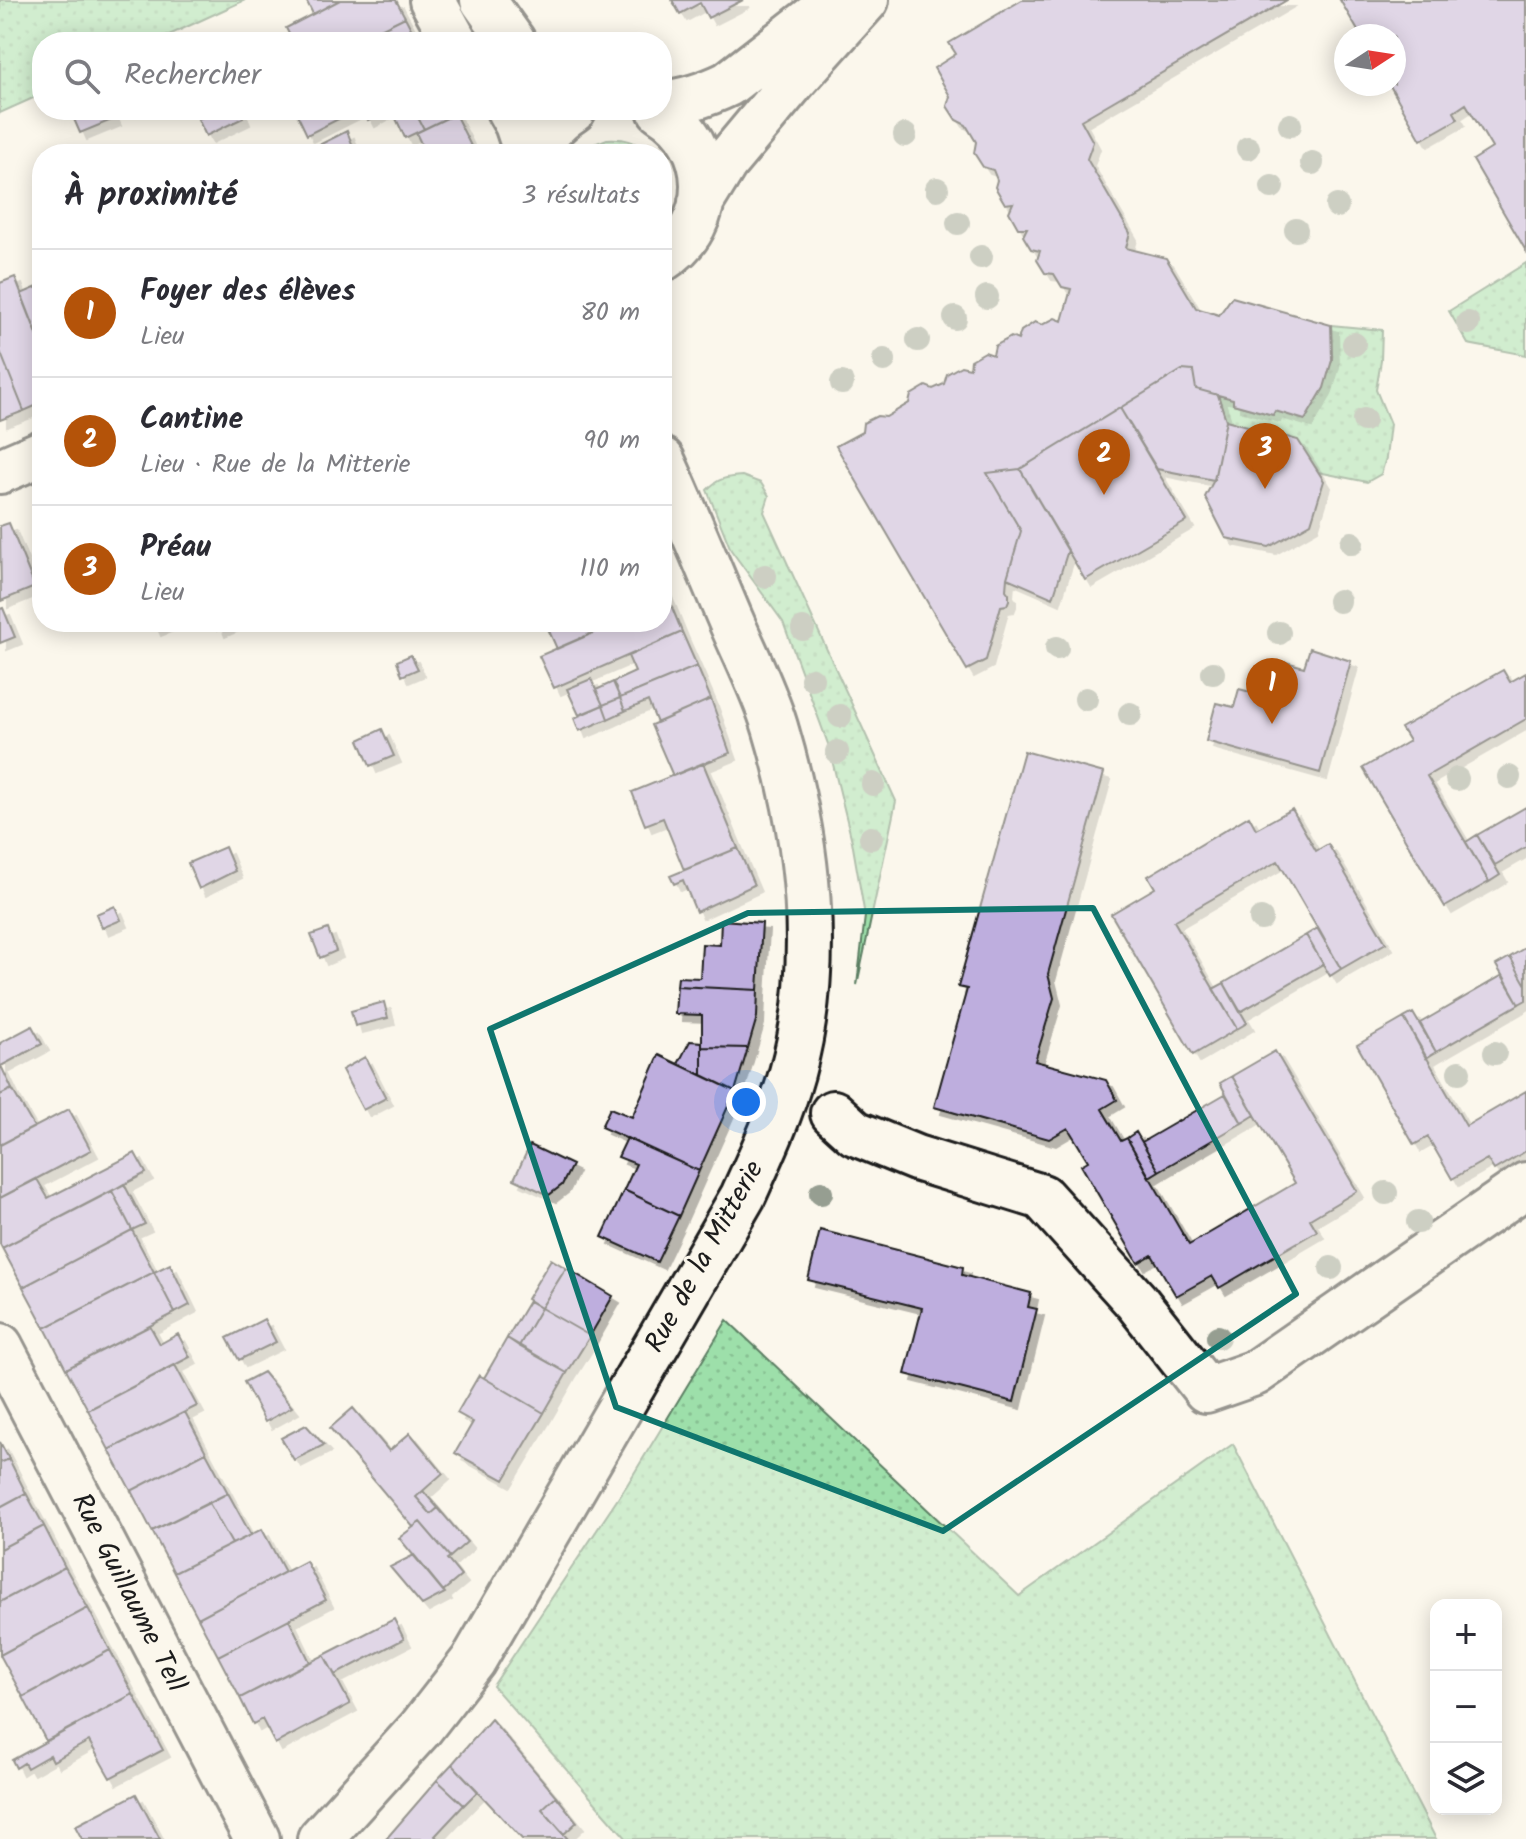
<!DOCTYPE html>
<html lang="fr">
<meta charset="utf-8">
<style>
:root{--surface:#fff;--page:#f2f2f3;--text:#2b2b33;--muted:#7c7c81;--line:#e1e1e2;--accent:#b45309}
body{margin:0;font-family:Kalam,sans-serif;background:var(--page);color:var(--text)}
.controls{position:absolute;right:24px;bottom:24px;display:grid;overflow:hidden;border-radius:16px;box-shadow:0 4px 20px #0003}
.controls button{width:72px;height:72px;display:grid;place-items:center;padding:0;border:0;border-bottom:2px solid var(--line);background:var(--surface);color:var(--text);font:40px sans-serif}
.compass{position:absolute;left:1334px;top:24px;width:72px;height:72px;border-radius:50%;background:var(--surface);box-shadow:0 4px 20px #0003;rotate:78deg}
.you{position:absolute;left:746px;top:1102px;width:28px;height:28px;margin:-20px;border:6px solid #fff;border-radius:50%;background:#1a73e8;box-shadow:0 0 0 12px #1a73e833}
.badge{display:grid;place-items:center;width:52px;height:52px;border-radius:50%;background:var(--accent);color:#fff;font-size:26px;font-weight:700}
.pin{position:absolute;translate:-50% -66px;filter:drop-shadow(0 2px 4px #0008)}
.pin::after{content:'';position:absolute;top:42px;width:28px;height:24px;background:inherit;clip-path:polygon(0 0,100% 0,50% 100%)}
.list{margin:0;padding:0;list-style:none}
h2{display:flex;justify-content:space-between;align-items:center;height:104px;margin:0;padding:0 32px;font-size:34px}
h2 small{font-size:26px;font-weight:400;color:var(--muted)}
.list li{display:grid;grid-template-columns:52px 1fr auto;gap:24px;align-items:center;box-sizing:border-box;height:128px;padding:0 32px;border-top:2px solid var(--line)}
.list b{display:block;font-size:30px;white-space:nowrap}
.list p{margin:0;font-size:26px;white-space:nowrap;color:var(--muted)}
.list em{font-size:26px;font-style:normal;color:var(--muted)}
.icon{flex:none;width:44px;height:44px;fill:none;stroke:currentColor;stroke-width:2;stroke-linecap:round;stroke-linejoin:round}
.map{position:relative;flex:none;width:1526px;height:1839px;overflow:hidden}
.search{position:absolute;background:var(--surface);box-shadow:0 4px 20px #0003;left:32px;top:32px;width:640px;height:88px;display:flex;align-items:center;gap:20px;box-sizing:border-box;padding:0 28px;border-radius:32px;color:var(--muted);font-size:30px}
.panel{position:absolute;background:var(--surface);box-shadow:0 4px 20px #0003;left:32px;top:144px;width:640px;height:488px;border-radius:32px}
.map>svg:first-child{display:block}
.grass{fill:url(#grass-dots);stroke:#5c7e63;stroke-width:2}
.building{fill:#beaede;stroke:#1c1c1c;stroke-width:2;filter:url(#shadow)}
.lines{fill:none;stroke-linecap:round;stroke-linejoin:round}
.minor-casing{stroke:#1c1c1c;stroke-width:50}
.minor{stroke:#fbf7ec;stroke-width:44}
.tree{fill:#969e91}
.marked{fill:none;stroke:#0f766e;stroke-width:6;stroke-linejoin:round}
.labels{text-anchor:middle;dominant-baseline:central;stroke-width:6;stroke-linejoin:round;paint-order:stroke}
.street-label{font-size:28px;fill:#1c1c1c;stroke:#fbf7ec}
</style>
<div class="map">
<svg width="1526" height="1839" viewBox="0 0 1526 1839">
<defs>
<pattern id="grass-dots" width="8" height="8" patternUnits="userSpaceOnUse" patternTransform="scale(2)"><rect width="8" height="8" fill="#9ddfaa"/><path d="M2 2h.1M6 6h.1" fill="none" stroke="#87bf92" stroke-width="1.8" stroke-linecap="round"/></pattern>
<filter id="shadow"><feDropShadow dx="7" dy="7" stdDeviation="0" flood-color="#0004"/></filter>
</defs>
<rect width="100%" height="100%" fill="#fbf7ec"/>
<filter id="ink" filterUnits="userSpaceOnUse"><feTurbulence type="fractalNoise" baseFrequency=".0125" numOctaves="2"/><feDisplacementMap in="SourceGraphic" scale="16" xChannelSelector="R" yChannelSelector="G"/><feConvolveMatrix kernelMatrix="1 2 1 2 8 2 1 2 1" color-interpolation-filters="sRGB"/></filter>
<g filter="url(#ink)">
<path class="grass" d="M 0,0 L 245,0 L 154,42 L 42,42 L 42,94 L 0,113 Z
M 607,139 C 625,138 636,141 649,154 L 583,154 L 594,144 Z
M 1526,263 L 1526,355 L 1468,344 L 1449,311 Z
M 1331,325 L 1382,330 L 1381,361 L 1376,390 L 1390,424 L 1386,458 L 1381,474 L 1367,482 L 1318,472 L 1226,420 L 1218,395 L 1233,399 L 1233,404 L 1273,415 L 1275,411 L 1332,360 Z
M 742,476 L 761,483 L 769,496 L 764,512 L 896,801 L 857,985 L 865,916 L 852,841 L 828,744 L 783,622 L 731,550 L 707,490 C 718,478 727,477 742,476 Z
M 727,1320 L 1019,1596 L 1233,1444 L 1436,1839 L 627,1839 L 493,1686 L 627,1485 Z"/>
<path class="building" d="M 306,0 L 340,0 L 313,14 Z
M 340,0 L 396,0 L 405,17 L 354,42 L 293,42 L 286,28 Z
M 672,0 L 743,0 L 708,18 L 700,3 L 680,14 Z
M 1022,0 L 1287,0 L 1081,120 L 1093,142 L 1087,159 L 1130,233 L 1126,248 L 1166,258 L 1196,308 L 1219,315 L 1232,297 L 1331,325 L 1332,360 L 1324,388 L 1305,420 L 1275,411 L 1273,415 L 1233,404 L 1233,399 L 1196,389 L 1193,371 L 1182,370 L 1020,469 L 987,473 L 1021,531 L 1007,578 L 1006,590 L 1009,594 L 1009,600 L 1007,605 L 1001,606 L 986,660 L 967,670 L 836,446 L 862,432 L 863,423 L 877,416 L 886,417 L 909,403 L 911,395 L 926,386 L 933,389 L 944,384 L 947,374 L 961,366 L 970,368 L 971,360 L 985,352 L 993,355 L 995,346 L 1011,337 L 1018,340 L 1021,331 L 1035,322 L 1042,325 L 1055,318 L 1062,321 L 1071,289 L 1062,287 L 1054,274 L 1045,273 L 1037,260 L 1040,251 L 1031,249 L 1023,236 L 1027,228 L 1018,228 L 1009,212 L 1013,203 L 1005,204 L 995,187 L 997,180 L 993,170 L 983,167 L 974,153 L 976,142 L 966,125 L 956,120 L 947,106 L 950,96 L 934,68 L 956,54 L 949,43 Z
M 1340,0 L 1526,0 L 1526,251 L 1473,160 L 1492,148 L 1466,104 L 1454,112 L 1458,119 L 1421,140 L 1389,84 L 1394,84 L 1394,36 L 1361,36 Z
M 405,17 L 418,42 L 354,42 Z
M 70,110 L 110,110 L 114,119 L 80,133 Z
M 218,110 L 240,110 L 243,118 L 206,136 L 198,119 Z
M 300,110 L 356,110 L 307,135 L 296,112 Z
M 363,110 L 386,110 L 368,120 Z
M 392,110 L 414,110 L 424,129 L 405,138 Z
M 414,110 L 453,110 L 455,114 L 424,129 Z
M 455,114 L 475,154 L 426,154 L 416,133 Z
M 347,131 L 356,154 L 308,154 L 307,151 Z
M 15,277 L 42,347 L 42,403 L 24,411 L 0,351 L 0,283 Z
M 42,285 L 42,347 L 21,294 Z
M 0,351 L 24,411 L 0,420 Z
M 1182,370 L 1193,371 L 1196,389 L 1218,395 L 1226,420 L 1214,480 L 1157,469 L 1120,408 Z
M 1120,408 L 1187,521 L 1085,580 L 1020,469 Z
M 1226,420 L 1298,440 L 1324,481 L 1311,523 L 1269,547 L 1226,538 L 1205,497 L 1214,480 Z
M 1020,469 L 1068,550 L 1053,598 L 1007,578 L 1021,531 L 987,473 Z
M 42,509 L 42,531 L 34,512 Z
M 9,523 L 35,587 L 1,601 L 0,526 Z
M 662,584 L 669,600 L 662,603 Z
M 669,600 L 682,632 L 554,688 L 539,656 L 618,622 L 662,622 L 662,603 Z
M 3,608 L 15,637 L 0,643 L 0,609 Z
M 151,622 L 171,622 L 154,629 Z
M 215,622 L 236,622 L 218,630 Z
M 545,622 L 618,622 L 557,649 Z
M 682,632 L 697,666 L 620,698 L 613,682 L 635,672 L 628,656 Z
M 1310,648 L 1351,661 L 1320,773 L 1206,741 L 1216,703 L 1234,707 L 1239,689 L 1258,694 L 1262,675 L 1281,680 L 1286,662 L 1304,667 Z
M 411,655 L 418,669 L 402,676 L 397,661 Z
M 697,666 L 711,699 L 657,723 L 648,701 L 625,711 L 620,698 Z
M 1503,670 L 1510,682 L 1526,673 L 1526,719 L 1427,776 L 1489,882 L 1445,907 L 1363,768 L 1409,741 L 1401,728 Z
M 591,679 L 603,705 L 579,715 L 567,689 Z
M 613,682 L 620,698 L 603,705 L 596,690 Z
M 620,698 L 625,711 L 608,719 L 603,705 Z
M 711,699 L 730,753 L 673,776 L 651,725 Z
M 603,705 L 608,719 L 579,731 L 574,718 Z
M 382,729 L 394,756 L 370,766 L 359,740 Z
M 1024,751 L 1104,773 L 1048,974 L 1054,998 L 1035,1061 L 1106,1080 L 1117,1100 L 1102,1109 L 1121,1141 L 1127,1138 L 1189,1245 L 1295,1183 L 1232,1076 L 1275,1051 L 1357,1191 L 1310,1219 L 1317,1231 L 1219,1288 L 1212,1276 L 1176,1296 L 1152,1255 L 1138,1263 L 1081,1165 L 1088,1161 L 1068,1128 L 1049,1139 L 934,1107 L 967,989 L 958,987 Z
M 703,763 L 738,848 L 684,870 L 663,818 L 645,825 L 632,792 Z
M 1526,807 L 1526,847 L 1495,865 L 1477,835 Z
M 1292,809 L 1316,851 L 1328,844 L 1386,943 L 1341,969 L 1278,861 L 1174,921 L 1237,1029 L 1193,1055 L 1111,914 L 1155,888 L 1148,876 L 1249,816 L 1256,829 Z
M 1477,835 L 1500,875 L 1489,882 L 1466,842 Z
M 225,847 L 235,871 L 199,889 L 188,863 Z
M 738,848 L 754,885 L 696,912 L 683,880 L 674,884 L 670,876 Z
M 115,906 L 121,920 L 102,928 L 96,914 Z
M 721,920 L 762,923 L 758,990 L 677,986 L 678,977 L 700,978 L 702,944 L 720,945 Z
M 1318,928 L 1341,969 L 1330,976 L 1306,935 Z
M 328,929 L 336,951 L 320,958 L 311,935 Z
M 1306,935 L 1323,964 L 1240,1012 L 1224,983 Z
M 1526,947 L 1526,985 L 1510,957 Z
M 1510,957 L 1526,985 L 1526,1000 L 1519,1004 L 1496,965 Z
M 1503,975 L 1519,1004 L 1436,1052 L 1420,1023 Z
M 1224,983 L 1247,1023 L 1237,1029 L 1213,989 Z
M 677,986 L 758,990 L 757,1017 L 748,1048 L 702,1047 L 702,1015 L 675,1014 Z
M 384,1002 L 388,1018 L 355,1026 L 351,1011 Z
M 1413,1013 L 1436,1052 L 1426,1058 L 1404,1018 Z
M 1404,1018 L 1466,1126 L 1526,1091 L 1526,1151 L 1494,1170 L 1487,1159 L 1452,1179 L 1428,1137 L 1414,1145 L 1357,1045 Z
M 32,1026 L 42,1044 L 1,1066 L 12,1089 L 0,1095 L 0,1043 Z
M 690,1041 L 702,1042 L 702,1075 L 678,1064 Z
M 702,1047 L 748,1048 L 735,1091 L 702,1075 Z
M 659,1055 L 735,1091 L 699,1171 L 601,1127 L 610,1108 L 632,1117 Z
M 365,1057 L 386,1098 L 363,1110 L 342,1070 Z
M 1232,1076 L 1255,1115 L 1242,1123 L 1220,1083 Z
M 12,1089 L 34,1127 L 0,1145 L 0,1095 Z
M 1225,1094 L 1242,1123 L 1159,1171 L 1142,1142 Z
M 69,1109 L 91,1150 L 0,1198 L 0,1145 Z
M 1136,1132 L 1159,1171 L 1149,1177 L 1127,1138 Z
M 627,1138 L 699,1171 L 679,1216 L 624,1190 L 636,1164 L 618,1157 Z
M 530,1145 L 572,1165 L 562,1185 L 549,1195 L 514,1179 Z
M 135,1153 L 146,1173 L 2,1248 L 0,1244 L 0,1198 L 37,1179 L 48,1198 Z
M 124,1184 L 145,1224 L 132,1230 L 112,1191 Z
M 624,1190 L 679,1216 L 657,1262 L 602,1237 Z
M 112,1191 L 132,1230 L 23,1287 L 2,1248 Z
M 132,1230 L 154,1272 L 45,1328 L 23,1287 Z
M 820,1230 L 963,1267 L 962,1275 L 1031,1293 L 1028,1307 L 1037,1309 L 1014,1402 L 905,1374 L 922,1308 L 808,1280 Z
M 551,1259 L 566,1268 L 541,1308 L 527,1299 Z
M 170,1264 L 190,1305 L 175,1313 L 154,1272 Z
M 566,1268 L 613,1296 L 590,1336 L 541,1308 Z
M 154,1272 L 175,1313 L 66,1369 L 45,1328 Z
M 529,1301 L 541,1308 L 519,1346 L 507,1338 Z
M 541,1308 L 590,1336 L 567,1373 L 519,1346 Z
M 264,1319 L 276,1342 L 239,1360 L 227,1338 Z
M 150,1326 L 160,1344 L 178,1334 L 190,1357 L 88,1410 L 66,1369 Z
M 507,1338 L 567,1373 L 544,1413 L 484,1378 Z
M 175,1365 L 197,1406 L 109,1450 L 88,1410 Z
M 263,1372 L 292,1407 L 265,1422 L 244,1382 Z
M 479,1375 L 544,1413 L 504,1480 L 455,1453 L 473,1422 L 457,1413 Z
M 353,1408 L 389,1451 L 410,1433 L 443,1473 L 416,1497 L 431,1514 L 438,1508 L 467,1542 L 450,1557 L 420,1522 L 413,1527 L 330,1428 Z
M 185,1412 L 206,1452 L 131,1491 L 109,1450 Z
M 306,1425 L 324,1445 L 294,1460 L 281,1438 Z
M 0,1442 L 9,1459 L 0,1463 Z
M 206,1452 L 228,1493 L 152,1531 L 131,1491 Z
M 9,1459 L 26,1493 L 0,1507 L 0,1463 Z
M 423,1491 L 438,1508 L 431,1514 L 416,1497 Z
M 26,1493 L 44,1526 L 0,1549 L 0,1507 Z
M 228,1493 L 251,1535 L 232,1544 L 209,1503 Z
M 209,1503 L 232,1544 L 174,1573 L 152,1531 Z
M 420,1522 L 450,1557 L 447,1559 L 461,1576 L 443,1591 L 399,1538 Z
M 44,1526 L 65,1567 L 0,1602 L 0,1549 Z
M 262,1529 L 285,1572 L 198,1618 L 174,1573 Z
M 414,1555 L 445,1593 L 422,1605 L 390,1567 Z
M 306,1561 L 326,1600 L 218,1656 L 198,1618 Z
M 65,1567 L 88,1608 L 0,1655 L 0,1602 Z
M 88,1608 L 110,1650 L 23,1697 L 0,1655 Z
M 289,1619 L 310,1662 L 240,1698 L 218,1656 Z
M 394,1619 L 404,1639 L 335,1675 L 324,1655 Z
M 110,1650 L 133,1694 L 46,1741 L 23,1697 Z
M 324,1655 L 350,1704 L 275,1744 L 262,1719 L 253,1724 L 240,1698 Z
M 133,1694 L 163,1750 L 110,1778 L 89,1741 L 53,1761 L 50,1755 L 27,1768 L 24,1763 L 16,1768 L 12,1760 Z
M 491,1719 L 556,1796 L 542,1809 L 568,1839 L 522,1839 L 452,1764 Z
M 452,1764 L 478,1791 L 464,1805 L 437,1780 Z
M 437,1780 L 464,1805 L 435,1836 L 438,1839 L 386,1839 Z
M 136,1794 L 160,1839 L 82,1839 L 75,1826 Z
M 556,1796 L 577,1822 L 564,1834 L 542,1809 Z"/>
<g class="lines">
<defs>
<path id="minor" d="M 432,0 L 455,42
M 483,0 L 513,42
M 662,103 C 686,102 707,94 728,84 L 836,0
M 509,110 L 517,124 L 527,154
M 660,110 C 716,144 718,224 662,259
M 536,154 C 543,135 556,121 573,110
M 701,202 L 725,163 L 796,78 L 866,0
M 0,471 L 42,453
M 833,1113 L 855,1133 L 916,1158 L 1042,1197 L 1136,1301 L 1206,1390 L 1255,1373 L 1526,1185
M 0,1346 L 257,1839
M 320,1839 L 420,1729 L 473,1661 L 743,1196 C 761,1156 780,1116 792,1073 C 823,961 808,837 775,727 C 764,691 746,656 731,621 C 708,567 686,513 662,460"/>
</defs>
<use href="#minor" class="minor-casing"/>
<use href="#minor" class="minor"/>
</g>
<g class="tree">
<circle cx="1290" cy="125" r="12"/>
<circle cx="905" cy="135" r="12"/>
<circle cx="1248" cy="148" r="12"/>
<circle cx="1312" cy="163" r="12"/>
<circle cx="1272" cy="187" r="12"/>
<circle cx="937" cy="189" r="12"/>
<circle cx="1337" cy="206" r="12"/>
<circle cx="958" cy="223" r="12"/>
<circle cx="1296" cy="230" r="12"/>
<circle cx="981" cy="257" r="12"/>
<circle cx="987" cy="297" r="12"/>
<circle cx="955" cy="318" r="12"/>
<circle cx="1468" cy="323" r="12"/>
<circle cx="918" cy="340" r="12"/>
<circle cx="1354" cy="344" r="12"/>
<circle cx="884" cy="360" r="12"/>
<circle cx="842" cy="383" r="12"/>
<circle cx="1364" cy="420" r="12"/>
<circle cx="1352" cy="543" r="12"/>
<circle cx="765" cy="576" r="12"/>
<circle cx="1339" cy="601" r="12"/>
<circle cx="803" cy="629" r="12"/>
<circle cx="1279" cy="633" r="12"/>
<circle cx="1057" cy="648" r="12"/>
<circle cx="1213" cy="673" r="12"/>
<circle cx="812" cy="679" r="12"/>
<circle cx="1086" cy="699" r="12"/>
<circle cx="1130" cy="714" r="12"/>
<circle cx="840" cy="716" r="12"/>
<circle cx="837" cy="752" r="12"/>
<circle cx="1509" cy="777" r="12"/>
<circle cx="1457" cy="779" r="12"/>
<circle cx="873" cy="784" r="12"/>
<circle cx="871" cy="838" r="12"/>
<circle cx="1261" cy="919" r="12"/>
<circle cx="1495" cy="1053" r="12"/>
<circle cx="1459" cy="1072" r="12"/>
<circle cx="821" cy="1193" r="12"/>
<circle cx="1386" cy="1193" r="12"/>
<circle cx="1418" cy="1222" r="12"/>
<circle cx="1331" cy="1268" r="12"/>
<circle cx="1218" cy="1337" r="12"/>
</g>
</g>
<path d="M0 0H1526V1839H0ZM 1093,908 L 1296,1294 L 943,1531 L 616,1407 L 490,1029 L 748,913 Z" fill="#fbf7ec" fill-opacity=".55" fill-rule="evenodd"/>
<path class="marked" d="M 1093,908 L 1296,1294 L 943,1531 L 616,1407 L 490,1029 L 748,913 Z"/>
<g class="labels">
<g class="street-label">
<text transform="translate(705 1257) rotate(-61)">Rue de la Mitterie</text>
<text transform="translate(128 1593) rotate(63)">Rue Guillaume Tell</text>
</g>
</g>
</svg>
<div class="controls">
<button>+</button>
<button>−</button>
<button><svg class="icon" aria-label="layers" viewBox="0 0 24 24"><path d="M12 4l9 5-9 5-9-5zM3 14l9 5 9-5"/></svg></button>
</div>
<svg class="compass" viewBox="-18 -18 36 36"><path d="M0-13l5 13h-10z" fill="#e53935"/><path d="M0 13l5-13h-10z" fill="#7c7c81"/></svg>
<div class="you"></div>
<div class="pin badge" style="left:1272px;top:724px">1</div>
<div class="pin badge" style="left:1104px;top:495px">2</div>
<div class="pin badge" style="left:1265px;top:489px">3</div>
<div class="search"><svg class="icon" aria-label="search" viewBox="0 0 24 24"><circle cx="10" cy="10" r="6"/><path d="M15 15l6 6"/></svg>Rechercher</div>
<section class="panel">
<h2>À proximité<small>3 résultats</small></h2>
<ul class="list">
<li><span class="badge">1</span><div><b>Foyer des élèves</b><p>Lieu</p></div><em>80 m</em></li>
<li><span class="badge">2</span><div><b>Cantine</b><p>Lieu · Rue de la Mitterie</p></div><em>90 m</em></li>
<li><span class="badge">3</span><div><b>Préau</b><p>Lieu</p></div><em>110 m</em></li>
</ul>
</section>
</div>
